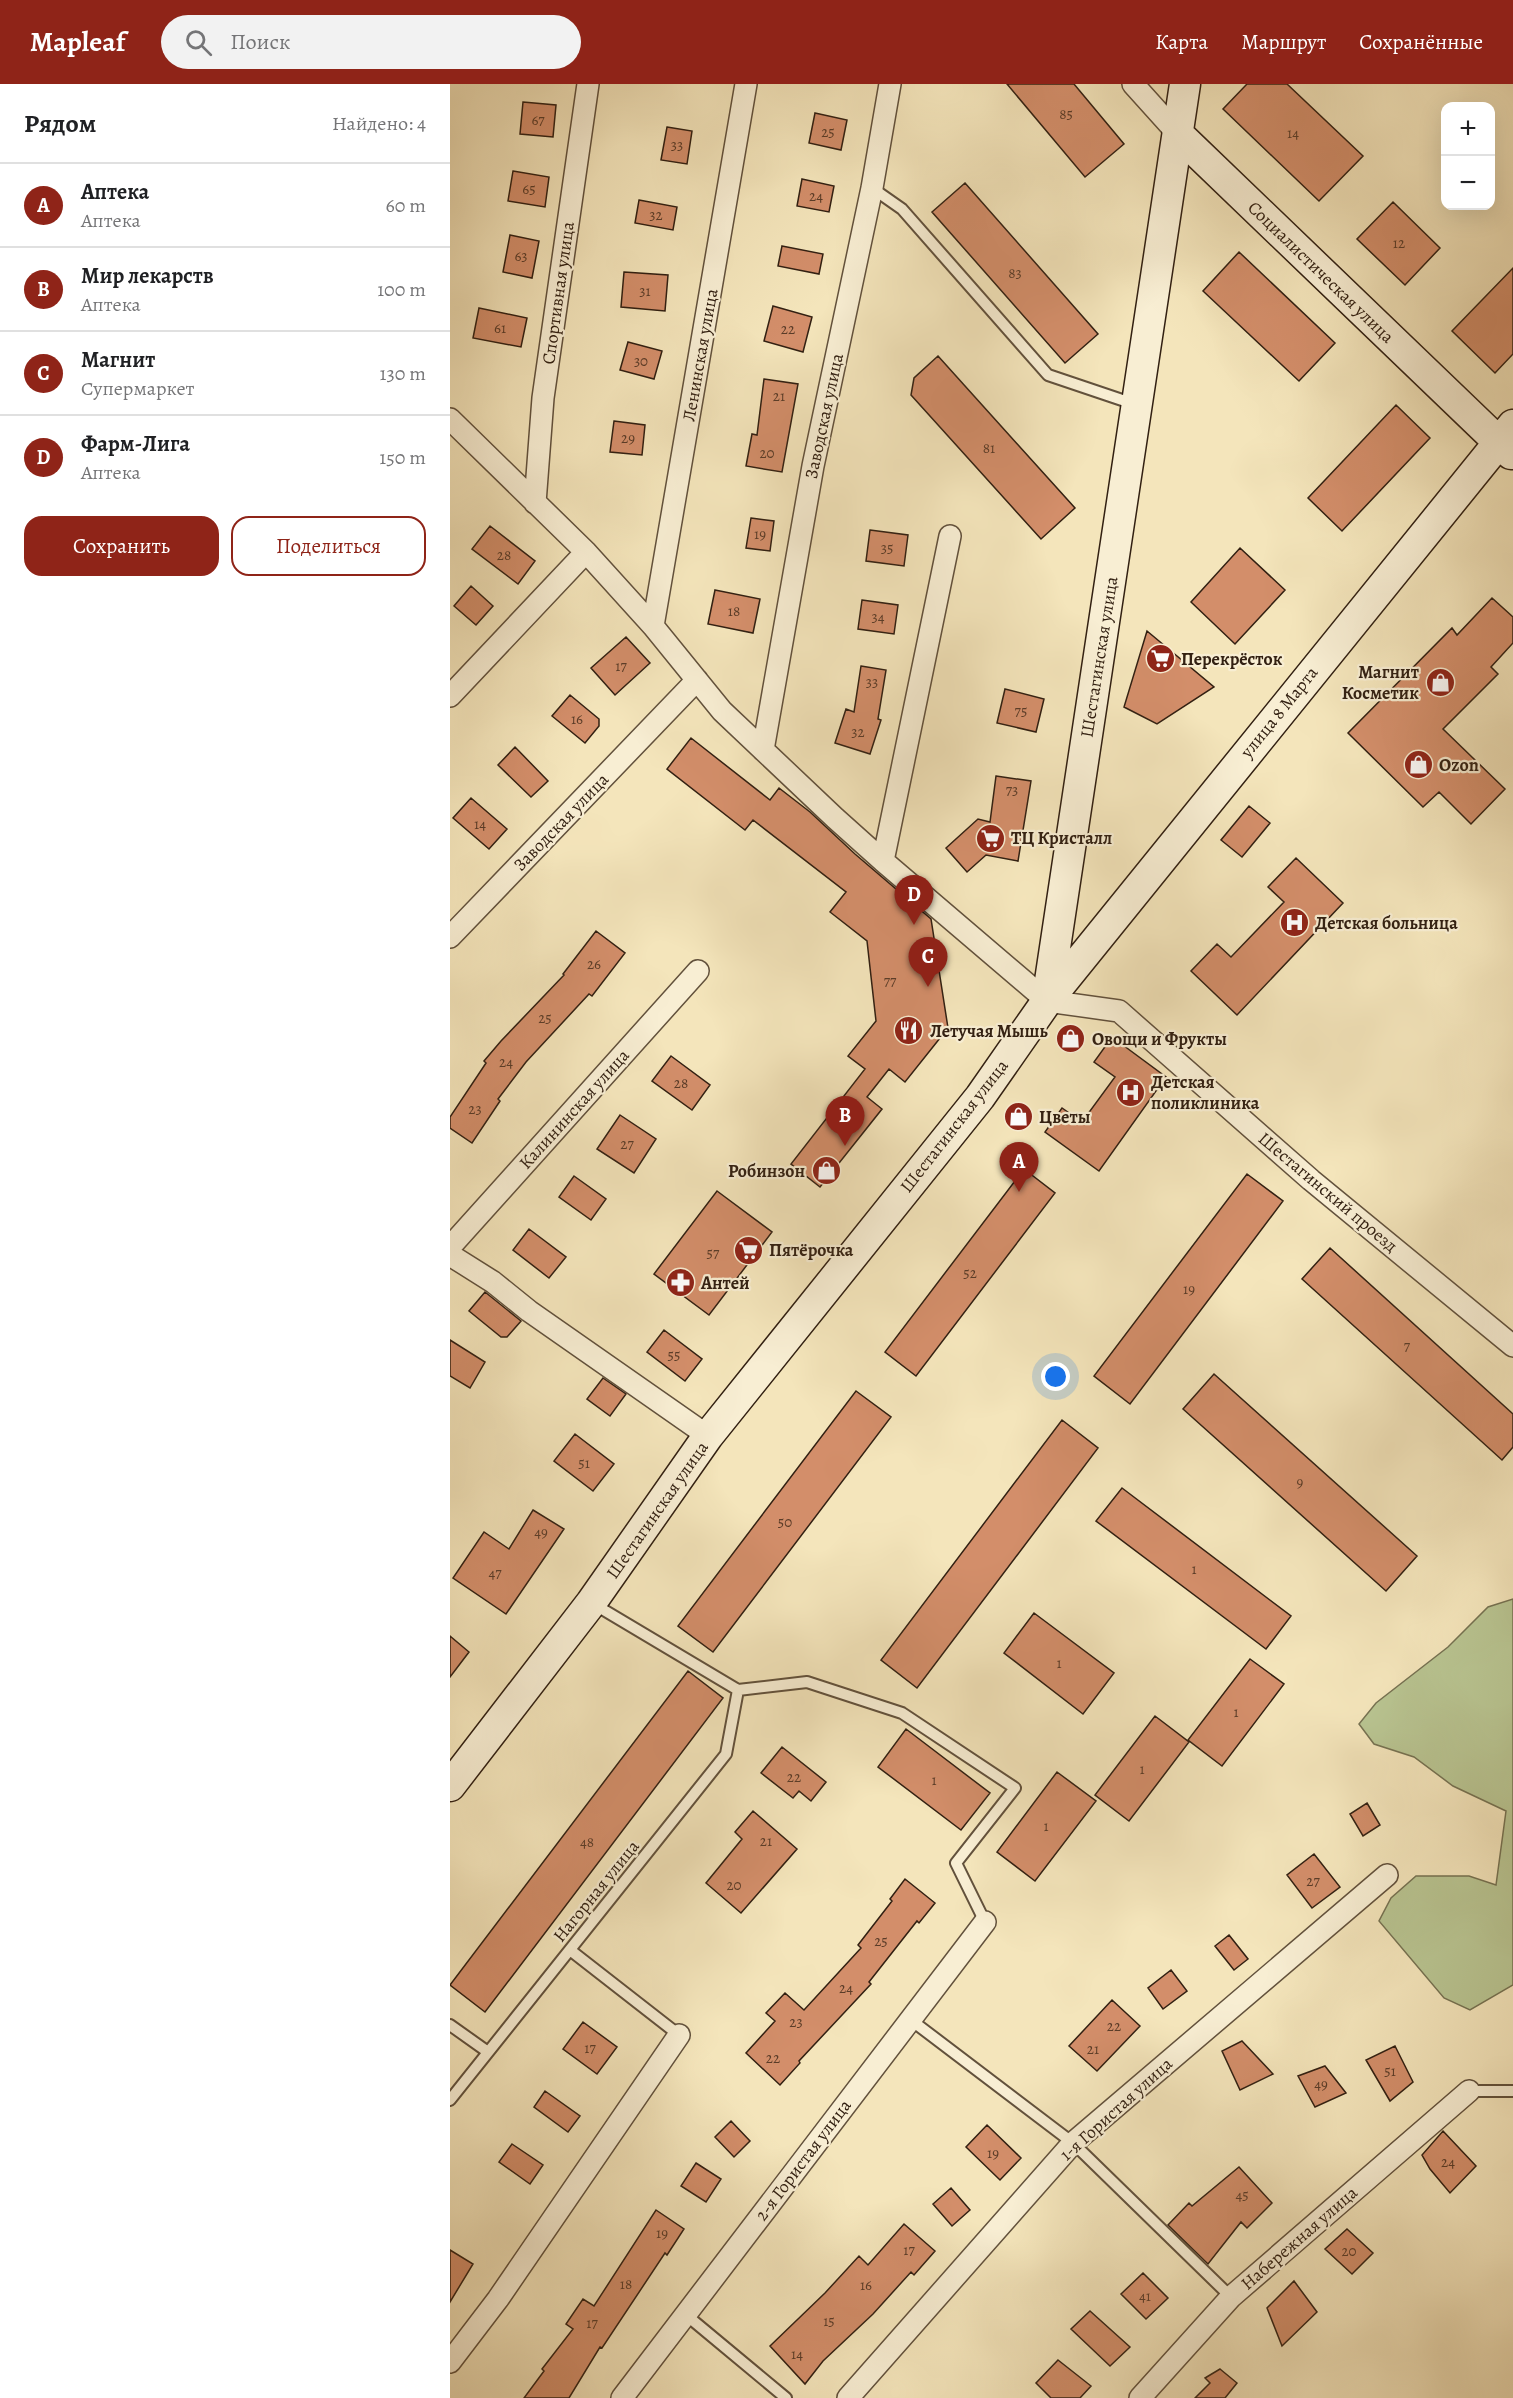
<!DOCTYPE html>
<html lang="ru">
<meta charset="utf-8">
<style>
:root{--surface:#fff;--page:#f2f2f2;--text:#202124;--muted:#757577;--line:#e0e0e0;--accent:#8f2418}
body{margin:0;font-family:Alegreya,serif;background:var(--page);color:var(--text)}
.controls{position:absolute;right:18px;top:18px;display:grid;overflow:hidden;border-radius:12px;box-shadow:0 6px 24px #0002}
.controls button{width:54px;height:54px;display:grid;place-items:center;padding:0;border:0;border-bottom:2px solid var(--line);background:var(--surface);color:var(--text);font:30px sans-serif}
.you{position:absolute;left:606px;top:1293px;width:21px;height:21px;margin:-15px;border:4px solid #fff;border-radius:50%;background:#1a73e8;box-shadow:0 0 0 9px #1a73e833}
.badge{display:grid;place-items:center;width:39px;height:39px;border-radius:50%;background:var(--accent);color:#fff;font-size:20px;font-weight:700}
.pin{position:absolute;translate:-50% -50px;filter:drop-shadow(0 2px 3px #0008)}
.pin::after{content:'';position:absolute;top:32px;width:21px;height:18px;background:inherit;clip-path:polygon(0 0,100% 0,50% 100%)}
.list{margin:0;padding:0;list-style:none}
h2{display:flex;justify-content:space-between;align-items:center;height:78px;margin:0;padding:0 24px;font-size:26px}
h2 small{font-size:20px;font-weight:400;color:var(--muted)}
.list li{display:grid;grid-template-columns:39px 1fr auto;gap:18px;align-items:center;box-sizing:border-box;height:84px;padding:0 24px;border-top:2px solid var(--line)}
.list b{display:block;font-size:22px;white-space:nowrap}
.list p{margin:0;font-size:20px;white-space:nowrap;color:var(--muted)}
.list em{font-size:20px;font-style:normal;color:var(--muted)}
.actions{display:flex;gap:12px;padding:18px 24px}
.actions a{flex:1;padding:14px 0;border:2px solid var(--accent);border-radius:18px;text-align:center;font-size:21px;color:var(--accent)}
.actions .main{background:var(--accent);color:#fff}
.icon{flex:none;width:33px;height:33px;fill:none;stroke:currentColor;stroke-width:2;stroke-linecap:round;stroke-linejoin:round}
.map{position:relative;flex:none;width:1063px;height:2314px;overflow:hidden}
header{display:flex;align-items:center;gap:36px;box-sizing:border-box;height:84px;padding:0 30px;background:var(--accent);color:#fff}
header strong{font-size:28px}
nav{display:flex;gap:33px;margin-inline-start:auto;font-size:21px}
.search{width:420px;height:54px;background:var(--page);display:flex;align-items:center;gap:15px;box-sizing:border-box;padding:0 21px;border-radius:33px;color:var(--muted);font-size:22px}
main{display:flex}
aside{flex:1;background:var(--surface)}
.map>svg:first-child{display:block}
.green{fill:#b9c592;stroke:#767252;stroke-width:1.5}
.building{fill:#d38e6a;stroke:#322012;stroke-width:1.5}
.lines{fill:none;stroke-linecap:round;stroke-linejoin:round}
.lane-casing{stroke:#62513c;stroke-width:14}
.street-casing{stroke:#62513c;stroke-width:24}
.secondary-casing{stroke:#322012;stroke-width:33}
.lane{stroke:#f8eed3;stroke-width:10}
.street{stroke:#f8eed3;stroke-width:21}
.secondary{stroke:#f8eed3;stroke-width:30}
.labels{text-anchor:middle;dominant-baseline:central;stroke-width:4.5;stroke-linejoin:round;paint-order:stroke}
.number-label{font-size:15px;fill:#5a3c28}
.street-label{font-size:18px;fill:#322012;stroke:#f8eed3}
.poi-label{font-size:18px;font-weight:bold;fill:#322012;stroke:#f8eed3;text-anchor:start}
</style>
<header>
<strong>Mapleaf</strong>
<div class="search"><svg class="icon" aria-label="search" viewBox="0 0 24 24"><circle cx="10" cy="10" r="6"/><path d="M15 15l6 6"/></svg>Поиск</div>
<nav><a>Карта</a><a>Маршрут</a><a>Сохранённые</a></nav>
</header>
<main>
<aside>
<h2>Рядом<small>Найдено: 4</small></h2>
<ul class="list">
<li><span class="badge">A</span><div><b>Аптека</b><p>Аптека</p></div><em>60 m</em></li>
<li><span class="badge">B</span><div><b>Мир лекарств</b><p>Аптека</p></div><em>100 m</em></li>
<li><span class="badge">C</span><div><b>Магнит</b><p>Супермаркет</p></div><em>130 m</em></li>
<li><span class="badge">D</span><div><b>Фарм-Лига</b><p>Аптека</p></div><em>150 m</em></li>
</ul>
<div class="actions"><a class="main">Сохранить</a><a>Поделиться</a></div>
</aside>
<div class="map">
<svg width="1063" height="2314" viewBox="0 0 1063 2314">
<rect width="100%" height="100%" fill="#f4e5bb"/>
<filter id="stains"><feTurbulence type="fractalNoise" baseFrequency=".00333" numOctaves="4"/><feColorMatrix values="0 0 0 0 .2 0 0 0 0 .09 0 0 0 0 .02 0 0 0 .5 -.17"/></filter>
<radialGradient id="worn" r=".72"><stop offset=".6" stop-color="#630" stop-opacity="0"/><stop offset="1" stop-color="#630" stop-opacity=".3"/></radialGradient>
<path class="green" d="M 1063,1515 L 1063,1901 L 1020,1926 L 994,1914 L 929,1837 L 941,1814 L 966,1792 L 1019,1792 L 1046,1801 L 1056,1727 L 1003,1702 L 964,1673 L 924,1660 L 909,1640 L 926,1619 L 998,1563 L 1038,1523 Z"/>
<path class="building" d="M 557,0 L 624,0 L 674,60 L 635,93 Z
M 797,0 L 837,0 L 913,72 L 869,117 L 773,25 Z
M 73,18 L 106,21 L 103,53 L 70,50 Z
M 365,29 L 397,36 L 391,66 L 359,59 Z
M 217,43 L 242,47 L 237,80 L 211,76 Z
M 63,87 L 99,93 L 95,123 L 58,117 Z
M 352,95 L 384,102 L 379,128 L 347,122 Z
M 515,99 L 648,250 L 615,279 L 482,128 Z
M 189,116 L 227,123 L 223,146 L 185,139 Z
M 943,118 L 990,164 L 955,201 L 907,155 Z
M 60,151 L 89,157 L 82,194 L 53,188 Z
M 332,162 L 373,170 L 369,190 L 328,182 Z
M 789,168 L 885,259 L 849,297 L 753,207 Z
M 1063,184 L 1063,270 L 1045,289 L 1002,247 Z
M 174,188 L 218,191 L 215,227 L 171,223 Z
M 323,222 L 362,233 L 353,268 L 314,257 Z
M 29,224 L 77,234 L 71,263 L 23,254 Z
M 178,258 L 212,267 L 204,295 L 170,286 Z
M 488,272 L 625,424 L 591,455 L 461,311 L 464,294 Z
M 314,295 L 348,300 L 332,388 L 296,382 L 302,350 L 307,351 Z
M 946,321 L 980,354 L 892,447 L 858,414 Z
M 164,337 L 195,341 L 192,371 L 160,368 Z
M 301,434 L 324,437 L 320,467 L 296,464 Z
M 40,442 L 85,477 L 68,500 L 22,465 Z
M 420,446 L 458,451 L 454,482 L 416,477 Z
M 790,464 L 835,506 L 785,560 L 741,518 Z
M 21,502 L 43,522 L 26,541 L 4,522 Z
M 265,506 L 310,515 L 303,549 L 258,540 Z
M 1042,514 L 1063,533 L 1063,559 L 1041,583 L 1048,590 L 993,645 L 1055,705 L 1021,740 L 989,708 L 973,723 L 898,649 L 1002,544 L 1007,551 Z
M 412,516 L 448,521 L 444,550 L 408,545 Z
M 697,547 L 764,603 L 707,640 L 674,623 Z
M 176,553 L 200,579 L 165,611 L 141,584 Z
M 411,582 L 436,586 L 428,635 L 431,636 L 420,670 L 385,659 L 396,625 L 404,628 Z
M 555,605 L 594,615 L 586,648 L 547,639 Z
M 120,611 L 149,635 L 149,642 L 135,659 L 102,632 Z
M 241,654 L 320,716 L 329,704 L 360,728 L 405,770 L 481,835 L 498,944 L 455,998 L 439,985 L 417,1013 L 432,1025 L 370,1103 L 341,1080 L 415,985 L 398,972 L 426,937 L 417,857 L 380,828 L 396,808 L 303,736 L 295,746 L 217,685 Z
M 65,663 L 98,697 L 81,713 L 48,681 Z
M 546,692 L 581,697 L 568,777 L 536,771 L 517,788 L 496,764 L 528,735 L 540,738 Z
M 21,714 L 57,745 L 39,765 L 3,734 Z
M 799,722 L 820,739 L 792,773 L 771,756 Z
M 846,774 L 893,819 L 787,931 L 741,887 L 767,860 L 781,873 L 834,818 L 818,803 Z
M 146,847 L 175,869 L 142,912 L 139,910 L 76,978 L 48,1015 L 50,1017 L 22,1059 L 0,1044 L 0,1033 L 36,979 L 34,977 L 51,957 L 114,891 L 113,890 Z
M 662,953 L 716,993 L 649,1087 L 595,1048 L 612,1024 L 632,1038 L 665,993 L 644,978 Z
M 221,972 L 260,1001 L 242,1026 L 202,997 Z
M 170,1031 L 206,1055 L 184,1089 L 147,1065 Z
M 574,1085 L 605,1109 L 466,1292 L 435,1268 Z
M 797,1090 L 833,1117 L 680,1320 L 644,1292 Z
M 124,1092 L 156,1115 L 141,1136 L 109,1113 Z
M 267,1107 L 322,1148 L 259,1231 L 204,1190 Z
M 79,1145 L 116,1173 L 99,1194 L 63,1166 Z
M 880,1164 L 1063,1330 L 1063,1363 L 1052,1376 L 852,1195 Z
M 35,1208 L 71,1237 L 57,1253 L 51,1253 L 19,1227 Z
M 214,1246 L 252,1275 L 235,1297 L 197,1268 Z
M 0,1256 L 35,1278 L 20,1304 L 0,1292 Z
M 764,1290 L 967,1472 L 936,1507 L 733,1325 Z
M 153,1294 L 176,1310 L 160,1332 L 137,1315 Z
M 406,1307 L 441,1333 L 263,1568 L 228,1542 Z
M 612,1336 L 648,1364 L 467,1604 L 431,1576 Z
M 125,1350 L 164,1380 L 143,1407 L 104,1377 Z
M 672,1404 L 841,1532 L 816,1565 L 646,1437 Z
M 83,1426 L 114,1445 L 56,1530 L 3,1494 L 34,1448 L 59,1465 Z
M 584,1529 L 664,1589 L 633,1630 L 554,1569 Z
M 0,1552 L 19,1568 L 0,1593 Z
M 800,1575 L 834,1600 L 772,1682 L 738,1656 Z
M 238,1587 L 273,1614 L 35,1928 L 0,1901 Z
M 705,1632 L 739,1658 L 679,1737 L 645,1711 Z
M 456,1645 L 540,1709 L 511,1746 L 428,1683 Z
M 332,1663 L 376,1698 L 361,1717 L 349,1707 L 343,1714 L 311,1689 Z
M 607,1688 L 646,1717 L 585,1797 L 547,1768 Z
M 917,1719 L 930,1741 L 913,1752 L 900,1730 Z
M 303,1727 L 347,1765 L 291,1829 L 256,1799 L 292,1755 L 285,1748 Z
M 864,1770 L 890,1803 L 862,1824 L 837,1791 Z
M 455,1795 L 485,1819 L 469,1839 L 467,1837 L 419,1898 L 421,1900 L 349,1977 L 350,1979 L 330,2001 L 296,1969 L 325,1937 L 316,1929 L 335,1909 L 354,1926 L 411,1864 L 408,1861 L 442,1817 L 440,1815 Z
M 779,1851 L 798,1875 L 784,1886 L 765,1862 Z
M 721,1886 L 737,1907 L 713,1925 L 698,1904 Z
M 662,1916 L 690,1942 L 647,1987 L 619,1962 Z
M 133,1938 L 167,1963 L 147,1990 L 113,1965 Z
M 792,1957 L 823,1990 L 790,2006 L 772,1967 Z
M 945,1962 L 963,1998 L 940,2017 L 916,1976 Z
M 875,1982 L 896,2009 L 865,2023 L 848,1992 Z
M 95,2007 L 130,2032 L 118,2048 L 84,2023 Z
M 281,2037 L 300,2057 L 284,2073 L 265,2053 Z
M 537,2041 L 571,2074 L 550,2096 L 516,2063 Z
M 993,2047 L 1026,2082 L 1000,2109 L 980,2085 L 972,2071 Z
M 62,2060 L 93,2081 L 80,2100 L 49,2078 Z
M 246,2079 L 271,2095 L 256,2118 L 231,2102 Z
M 789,2083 L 822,2119 L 797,2144 L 791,2138 L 758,2180 L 718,2141 L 739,2119 L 742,2122 Z
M 501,2104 L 520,2126 L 502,2142 L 483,2120 Z
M 206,2126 L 234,2145 L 217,2171 L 215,2169 L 152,2264 L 150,2263 L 119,2314 L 74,2314 L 94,2287 L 92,2285 L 123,2245 L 116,2240 L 133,2215 L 144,2222 Z
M 454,2140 L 485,2167 L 464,2191 L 461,2188 L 423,2230 L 373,2277 L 355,2300 L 320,2262 L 375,2209 L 409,2172 L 418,2181 Z
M 897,2145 L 923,2169 L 902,2190 L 875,2165 Z
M 0,2166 L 23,2180 L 0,2218 Z
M 693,2189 L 718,2214 L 696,2235 L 671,2210 Z
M 844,2197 L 867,2228 L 832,2262 L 817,2224 Z
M 640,2227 L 680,2263 L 660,2282 L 621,2245 Z
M 608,2276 L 641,2302 L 630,2314 L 601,2314 L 586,2299 Z
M 770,2285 L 787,2299 L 775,2314 L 745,2314 L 760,2299 L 755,2294 Z"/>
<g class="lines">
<defs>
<path id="lane" d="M 422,104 L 452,125 L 598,291 L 684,320
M 142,1519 L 288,1606 L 357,1598 L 452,1629 L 565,1704 L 506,1779 L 535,1838
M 120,1866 L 229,1951
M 461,1936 L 623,2059 L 781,2213
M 0,1941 L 38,1968
M 1019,2007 L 1063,2007
M 0,2016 L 276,1670 L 288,1606
M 235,2230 L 336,2314"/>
<path id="street" d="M 683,0 L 728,50
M 0,335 L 136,468 L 203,542 L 272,627 L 385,734 L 433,777 L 597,917 L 669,927 L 861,1096 L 1063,1262
M 85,419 L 93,314 L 138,0
M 203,542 L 296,0
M 0,612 L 136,468
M 313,666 L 363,382 L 422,104 L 440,0
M 433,777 L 500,452
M 0,853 L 247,596
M 0,1163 L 248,887
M 0,1171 L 43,1198 L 79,1227 L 258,1352
M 0,2278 L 48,2215 L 229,1951
M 172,2314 L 535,1838
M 398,2314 L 623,2059 L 937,1791
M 690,2314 L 781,2213 L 1019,2007"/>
<path id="secondary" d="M 728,50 L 1061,370
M 597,917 L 1063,341
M 0,1702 L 141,1519 L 258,1352 L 530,1013 L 597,917 L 735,0"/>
</defs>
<use href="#lane" class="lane-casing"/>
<use href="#street" class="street-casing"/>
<use href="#secondary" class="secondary-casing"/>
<use href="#lane" class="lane"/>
<use href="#street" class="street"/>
<use href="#secondary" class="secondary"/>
</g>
<defs>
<symbol id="supermarket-disc" viewBox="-11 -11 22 22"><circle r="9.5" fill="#8f2418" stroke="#f8eed3"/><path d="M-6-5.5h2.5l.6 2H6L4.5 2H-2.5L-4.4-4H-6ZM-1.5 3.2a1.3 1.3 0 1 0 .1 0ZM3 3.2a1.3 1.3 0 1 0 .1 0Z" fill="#fff"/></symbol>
<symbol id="shop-disc" viewBox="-11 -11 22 22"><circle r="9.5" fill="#8f2418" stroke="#f8eed3"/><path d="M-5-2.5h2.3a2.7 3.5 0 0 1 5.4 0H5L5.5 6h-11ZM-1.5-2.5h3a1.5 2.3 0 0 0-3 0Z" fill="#fff"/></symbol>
<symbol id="hospital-disc" viewBox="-11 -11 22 22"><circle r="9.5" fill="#8f2418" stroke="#f8eed3"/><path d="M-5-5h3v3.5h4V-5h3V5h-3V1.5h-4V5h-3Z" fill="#fff"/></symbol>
<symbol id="restaurant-disc" viewBox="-11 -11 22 22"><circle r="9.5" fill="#8f2418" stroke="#f8eed3"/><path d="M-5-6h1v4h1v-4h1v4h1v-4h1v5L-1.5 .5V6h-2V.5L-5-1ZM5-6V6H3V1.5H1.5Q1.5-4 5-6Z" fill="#fff"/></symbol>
<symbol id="pharmacy-disc" viewBox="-11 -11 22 22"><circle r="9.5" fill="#8f2418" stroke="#f8eed3"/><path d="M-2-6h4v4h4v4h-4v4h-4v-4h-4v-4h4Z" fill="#fff"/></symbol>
</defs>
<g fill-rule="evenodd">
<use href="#supermarket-disc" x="694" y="558" width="33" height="33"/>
<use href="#shop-disc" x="974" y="582" width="33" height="33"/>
<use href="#shop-disc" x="952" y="664" width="33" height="33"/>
<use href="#supermarket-disc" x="524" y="738" width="33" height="33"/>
<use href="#hospital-disc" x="828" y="822" width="33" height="33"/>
<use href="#restaurant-disc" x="442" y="930" width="33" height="33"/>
<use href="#shop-disc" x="604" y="938" width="33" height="33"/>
<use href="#hospital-disc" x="664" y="992" width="33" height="33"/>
<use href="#shop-disc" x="552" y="1016" width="33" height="33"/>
<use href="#shop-disc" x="360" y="1070" width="33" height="33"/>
<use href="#supermarket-disc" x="282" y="1150" width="33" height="33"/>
<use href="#pharmacy-disc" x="214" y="1182" width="33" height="33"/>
</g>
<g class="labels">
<g class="number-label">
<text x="616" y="30">85</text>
<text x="88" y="36">67</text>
<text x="378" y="48">25</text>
<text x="843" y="49">14</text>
<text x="227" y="61">33</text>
<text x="79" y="105">65</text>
<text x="366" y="112">24</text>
<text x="206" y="131">32</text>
<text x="949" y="159">12</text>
<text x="71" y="172">63</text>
<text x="565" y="189">83</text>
<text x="195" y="207">31</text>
<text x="50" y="244">61</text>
<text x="338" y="245">22</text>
<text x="191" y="277">30</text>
<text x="329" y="312">21</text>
<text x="178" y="354">29</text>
<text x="539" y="364">81</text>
<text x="317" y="369">20</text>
<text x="310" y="450">19</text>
<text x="437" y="464">35</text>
<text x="54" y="471">28</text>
<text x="284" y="527">18</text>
<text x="428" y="533">34</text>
<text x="171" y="582">17</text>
<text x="422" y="598">33</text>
<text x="571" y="627">75</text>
<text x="127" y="635">16</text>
<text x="408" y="648">32</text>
<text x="562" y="706">73</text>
<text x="30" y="740">14</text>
<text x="144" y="880">26</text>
<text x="440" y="897">77</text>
<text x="95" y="934">25</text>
<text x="56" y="978">24</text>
<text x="231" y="999">28</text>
<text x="25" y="1025">23</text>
<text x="177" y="1060">27</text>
<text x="263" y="1169">57</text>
<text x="520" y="1189">52</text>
<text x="739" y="1205">19</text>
<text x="957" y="1262">7</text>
<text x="224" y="1271">55</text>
<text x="134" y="1379">51</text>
<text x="850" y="1398">9</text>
<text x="335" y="1438">50</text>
<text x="91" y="1448">49</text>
<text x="744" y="1485">1</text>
<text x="45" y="1489">47</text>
<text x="609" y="1579">1</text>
<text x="786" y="1628">1</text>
<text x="692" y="1685">1</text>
<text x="344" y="1693">22</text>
<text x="484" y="1696">1</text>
<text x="596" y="1742">1</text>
<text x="316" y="1757">21</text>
<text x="137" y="1758">48</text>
<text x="863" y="1797">27</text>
<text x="284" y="1801">20</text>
<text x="431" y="1857">25</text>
<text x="396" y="1904">24</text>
<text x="346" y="1938">23</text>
<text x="664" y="1942">22</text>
<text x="140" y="1964">17</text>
<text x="643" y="1965">21</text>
<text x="323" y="1974">22</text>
<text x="940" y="1987">51</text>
<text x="871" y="2000">49</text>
<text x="543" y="2069">19</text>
<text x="998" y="2078">24</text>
<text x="792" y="2111">45</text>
<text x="212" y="2149">19</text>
<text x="459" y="2166">17</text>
<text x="899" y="2167">20</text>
<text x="176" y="2200">18</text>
<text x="416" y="2201">16</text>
<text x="695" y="2212">41</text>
<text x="379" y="2237">15</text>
<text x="142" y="2239">17</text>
<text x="347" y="2270">14</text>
</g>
<g class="street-label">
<text transform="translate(871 188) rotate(44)">Социалистическая улица</text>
<text transform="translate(108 209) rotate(-82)">Спортивная улица</text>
<text transform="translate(250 271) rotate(-80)">Ленинская улица</text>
<text transform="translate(374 332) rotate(-78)">Заводская улица</text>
<text transform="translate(649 573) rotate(-81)">Шестагинская улица</text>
<text transform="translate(829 628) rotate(-51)">улица 8 Марта</text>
<text transform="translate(111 738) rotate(-46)">Заводская улица</text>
<text transform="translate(124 1025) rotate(-48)">Калининская улица</text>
<text transform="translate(504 1042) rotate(-52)">Шестагинская улица</text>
<text transform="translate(878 1108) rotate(40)">Шестагинский проезд</text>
<text transform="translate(207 1426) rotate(-55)">Шестагинская улица</text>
<text transform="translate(146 1807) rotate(-51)">Нагорная улица</text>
<text transform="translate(666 2025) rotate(-42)">1-я Гористая улица</text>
<text transform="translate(353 2076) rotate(-53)">2-я Гористая улица</text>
<text transform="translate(849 2154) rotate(-41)">Набережная улица</text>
</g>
<g class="poi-label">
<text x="731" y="575">Перекрёсток</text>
<text x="969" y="588" text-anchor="end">Магнит<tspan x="969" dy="21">Косметик</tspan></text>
<text x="989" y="681">Ozon</text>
<text x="561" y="754">ТЦ Кристалл</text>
<text x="865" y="839">Детская больница</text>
<text x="480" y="947">Летучая Мышь</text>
<text x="642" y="955">Овощи и Фрукты</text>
<text x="701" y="998">Детская<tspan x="701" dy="21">поликлиника</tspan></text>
<text x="589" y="1033">Цветы</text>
<text x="355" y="1087" text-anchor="end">Робинзон</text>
<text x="319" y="1166">Пятёрочка</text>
<text x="251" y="1199">Антей</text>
</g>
</g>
<rect width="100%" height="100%" filter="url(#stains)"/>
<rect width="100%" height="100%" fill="url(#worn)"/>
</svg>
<div class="controls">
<button>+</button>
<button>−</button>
</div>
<div class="you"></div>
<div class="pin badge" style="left:569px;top:1108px">A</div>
<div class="pin badge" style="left:395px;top:1062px">B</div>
<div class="pin badge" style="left:478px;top:903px">C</div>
<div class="pin badge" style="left:464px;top:841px">D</div>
</div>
</main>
